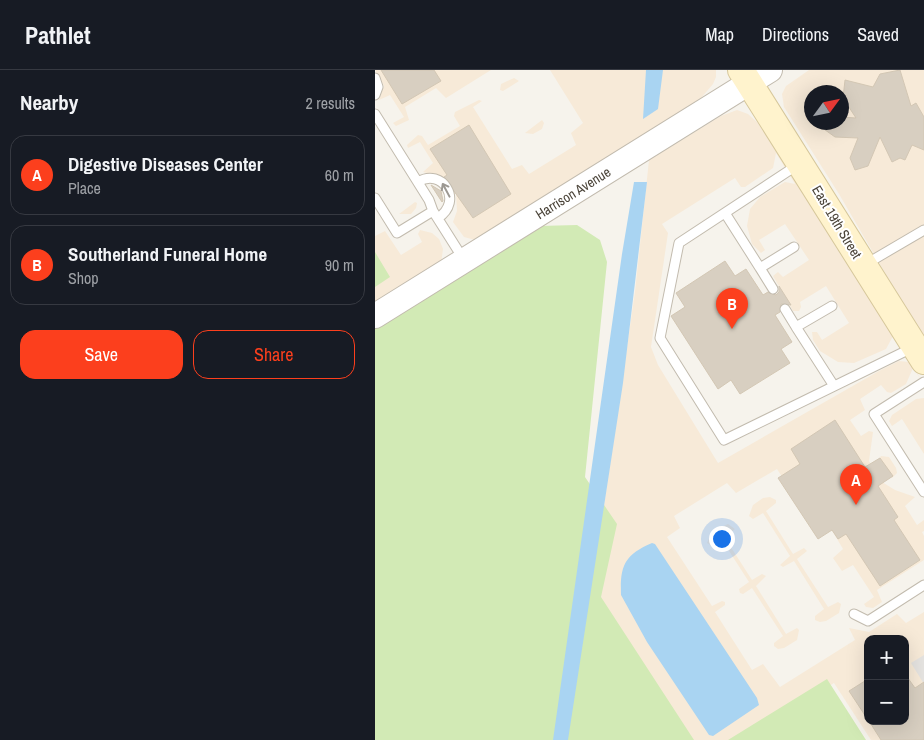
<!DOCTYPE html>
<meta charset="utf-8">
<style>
:root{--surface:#171b24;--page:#20242c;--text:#f1f3f6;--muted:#9ea1a6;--line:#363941;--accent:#fc3f1d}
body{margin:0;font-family:"Archivo Narrow",sans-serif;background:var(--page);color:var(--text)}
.controls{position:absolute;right:15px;bottom:15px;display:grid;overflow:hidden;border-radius:10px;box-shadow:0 5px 20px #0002}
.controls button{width:45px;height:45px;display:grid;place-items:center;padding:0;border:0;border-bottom:1px solid var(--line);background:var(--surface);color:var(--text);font:25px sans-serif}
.compass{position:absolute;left:429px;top:15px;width:45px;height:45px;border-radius:50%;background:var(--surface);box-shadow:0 5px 20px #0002;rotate:57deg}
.you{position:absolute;left:346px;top:468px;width:18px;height:18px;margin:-12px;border:4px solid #fff;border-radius:50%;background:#1a73e8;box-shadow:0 0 0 8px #1a73e833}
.badge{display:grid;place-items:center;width:32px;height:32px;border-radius:50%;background:var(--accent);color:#fff;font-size:16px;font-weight:700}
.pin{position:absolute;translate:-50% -41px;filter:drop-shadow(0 1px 2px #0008)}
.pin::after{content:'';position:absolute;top:26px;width:18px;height:15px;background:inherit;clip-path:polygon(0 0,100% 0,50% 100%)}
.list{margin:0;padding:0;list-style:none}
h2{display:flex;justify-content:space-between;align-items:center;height:65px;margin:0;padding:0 20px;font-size:21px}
h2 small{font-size:16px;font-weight:400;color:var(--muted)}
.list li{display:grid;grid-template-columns:32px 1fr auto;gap:15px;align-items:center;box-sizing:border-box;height:80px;margin:0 10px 10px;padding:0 10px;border:1px solid var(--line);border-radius:15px}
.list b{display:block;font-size:19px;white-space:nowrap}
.list p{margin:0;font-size:16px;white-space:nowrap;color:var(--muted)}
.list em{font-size:16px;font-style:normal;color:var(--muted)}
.actions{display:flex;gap:10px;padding:15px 20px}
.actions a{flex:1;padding:11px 0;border:1px solid var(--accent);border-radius:15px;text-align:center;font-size:18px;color:var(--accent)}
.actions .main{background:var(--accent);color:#fff}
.map{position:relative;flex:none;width:549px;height:670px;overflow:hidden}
header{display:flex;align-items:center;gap:30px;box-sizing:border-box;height:70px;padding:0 25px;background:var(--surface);border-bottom:1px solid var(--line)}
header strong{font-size:24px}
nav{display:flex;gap:28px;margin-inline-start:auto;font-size:18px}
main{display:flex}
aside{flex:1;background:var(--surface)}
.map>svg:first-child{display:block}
.commercial{fill:#f7ead8;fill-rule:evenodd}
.green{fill:#d2eab5}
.parking{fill:#e5e3e0}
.water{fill:#a9d4f2}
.building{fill:#d8cfc1;stroke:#d3c7b4}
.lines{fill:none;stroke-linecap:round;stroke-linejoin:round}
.service-casing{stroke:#c2bbae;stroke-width:11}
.tertiary-casing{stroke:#c2bbae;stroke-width:26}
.secondary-casing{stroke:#d6c79b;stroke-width:28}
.service{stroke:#fff;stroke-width:9}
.tertiary{stroke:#fff;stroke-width:24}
.secondary{stroke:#fff3cd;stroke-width:26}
.oneway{stroke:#9c9892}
.labels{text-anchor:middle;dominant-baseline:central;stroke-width:4;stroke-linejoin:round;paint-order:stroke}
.street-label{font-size:14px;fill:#4b4439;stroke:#fff}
</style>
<header>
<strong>Pathlet</strong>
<nav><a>Map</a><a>Directions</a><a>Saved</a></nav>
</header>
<main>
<aside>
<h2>Nearby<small>2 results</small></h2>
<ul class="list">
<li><span class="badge">A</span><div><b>Digestive Diseases Center</b><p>Place</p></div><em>60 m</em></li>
<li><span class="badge">B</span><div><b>Southerland Funeral Home</b><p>Shop</p></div><em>90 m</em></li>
</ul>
<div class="actions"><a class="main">Save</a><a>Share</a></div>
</aside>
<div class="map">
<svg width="549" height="670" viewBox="0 0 549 670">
<rect width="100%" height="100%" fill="#f6f3ec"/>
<path class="commercial" d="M 0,0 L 116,0 L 71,28 L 61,18 L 30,37 L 34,50 L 21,56 L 18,53 L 29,47 L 15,25 L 4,30 L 9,16 Z
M 175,0 L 341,0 L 341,7 L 338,14 L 326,28 L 104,171 L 89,167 L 78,152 L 82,141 L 81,124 L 77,124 L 60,105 L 48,102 L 58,93 L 45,72 L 33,78 L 32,75 L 43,65 L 47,66 L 53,75 L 85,56 L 79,46 L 80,42 L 104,30 L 107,31 L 98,37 L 137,99 L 147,95 L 154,104 L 201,75 L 196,63 L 208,53 Z
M 434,0 L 549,0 L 549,270 L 464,124 L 409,37 L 407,24 L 411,16 ZM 437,22 L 467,22 L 467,52 L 437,52 Z
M 139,8 L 144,11 L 128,21 L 125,20 L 126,14 Z
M 362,40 L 373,44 L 383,53 L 549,314 L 538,298 L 531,314 L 516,323 L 512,322 L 506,315 L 485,329 L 490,340 L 475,350 L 486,366 L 494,361 L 498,362 L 494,391 L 507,412 L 520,420 L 540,427 L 530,436 L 542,455 L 549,450 L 549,461 L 547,462 L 549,466 L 549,490 L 502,520 L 507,532 L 498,538 L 491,537 L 489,534 L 499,527 L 478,495 L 467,501 L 458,488 L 468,479 L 455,457 L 429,441 L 402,399 L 361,423 L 352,413 L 299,446 L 305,458 L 292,467 L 337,536 L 347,531 L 350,532 L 350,535 L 340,542 L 377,600 L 388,594 L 405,617 L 480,570 L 474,558 L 494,562 L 522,544 L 531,553 L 549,542 L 549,670 L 496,670 L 459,613 L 368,670 L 283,670 L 179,510 L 222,484 L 260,222 L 274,90 L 346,46 ZM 401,83 L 420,114 L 410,112 L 385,127 L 375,139 L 372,156 L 377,174 L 386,183 L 390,180 L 384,170 L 410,154 L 434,190 L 408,207 L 403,202 L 398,206 L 418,241 L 424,241 L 426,237 L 425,232 L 451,216 L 474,253 L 447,270 L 442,262 L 437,262 L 438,270 L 445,281 L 463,292 L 479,293 L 511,279 L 518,266 L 534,292 L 524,291 L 504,301 L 343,393 L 283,295 L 276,277 L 293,163 L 287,154 L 360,108 L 366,117 L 370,117 L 398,98 ZM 493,569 L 530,569 L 530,651 L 493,651 Z
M 167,50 L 169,53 L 167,59 L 158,64 L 150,63 Z
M 40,132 L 42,133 L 41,138 L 36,144 L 24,144 Z
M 45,160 L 57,163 L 64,169 L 68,179 L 66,194 L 0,236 L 0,166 L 10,161 L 26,185 L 47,172 L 43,164 Z
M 549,328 L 549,384 L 527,349 L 517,356 L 514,351 L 517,345 L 541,329 Z
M 506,386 L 514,387 L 521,398 L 522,403 L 517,408 L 504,389 Z
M 395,427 L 401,430 L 401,433 L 391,441 L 418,484 L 429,478 L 432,481 L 422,489 L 453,537 L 463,532 L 466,534 L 464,543 L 451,551 L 445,552 L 440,550 L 440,546 L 449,539 L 419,491 L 408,497 L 405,495 L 415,486 L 388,443 L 378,449 L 374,446 L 378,435 L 388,428 Z
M 353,454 L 360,459 L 350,468 L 377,510 L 387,504 L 391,506 L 381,516 L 411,564 L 422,558 L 424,560 L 422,570 L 409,578 L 403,579 L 399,576 L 399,573 L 408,566 L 377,518 L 368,524 L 365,523 L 364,519 L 374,512 L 347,470 L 337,476 L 332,473 L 337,461 Z"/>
<path class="green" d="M 202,155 L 225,170 L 232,192 L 210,407 L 242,454 L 226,527 L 319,670 L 0,670 L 0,257 L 164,156 Z
M 0,182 L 15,207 L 0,217 Z
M 452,609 L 491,670 L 353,670 Z"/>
<path class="parking" d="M 549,585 L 549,614 L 536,593 Z"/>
<path class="water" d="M 271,0 L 288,0 L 283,39 L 268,49 Z
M 259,112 L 272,112 L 248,313 L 193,670 L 178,670 L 247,184 Z
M 277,473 L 280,474 L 382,628 L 384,635 L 338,666 L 334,665 L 272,572 L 246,525 C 245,496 249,485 277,473 Z"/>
<path class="building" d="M 6,0 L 59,0 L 66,11 L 27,34 Z
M 525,0 L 536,36 L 541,33 L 549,47 L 549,80 L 537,75 L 530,90 L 525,88 L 517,92 L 505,67 L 493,96 L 480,100 L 475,88 L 483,68 L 460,67 L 439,52 L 466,52 L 466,47 L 481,48 L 468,28 L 470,10 L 498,17 L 505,4 Z
M 94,55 L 136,124 L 98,148 L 69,107 L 72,105 L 55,79 Z
M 56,115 L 66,121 L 68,131 L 67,132 Z
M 350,191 L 360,206 L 371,199 L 388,225 L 393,222 L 401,225 L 404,222 L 404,216 L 416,235 L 406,234 L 405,242 L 400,245 L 417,272 L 406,279 L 415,293 L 365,324 L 356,310 L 343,319 L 296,246 L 310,237 L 301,223 Z
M 460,350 L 490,397 L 505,388 L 518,406 L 503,416 L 523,447 L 519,450 L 545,490 L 505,516 L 471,464 L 463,469 L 457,460 L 443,469 L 403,408 L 425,394 L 416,379 Z
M 530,604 L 540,618 L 549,612 L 549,670 L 506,670 L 494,651 L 530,651 Z
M 493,609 L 493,650 L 474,621 Z"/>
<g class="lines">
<defs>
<path id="service" d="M 0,8 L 3,17 L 0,25
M 0,44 L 54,130 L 58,141
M 424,94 L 304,173 L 285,268 L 349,370 L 539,277
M 43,112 C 67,97 89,131 63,148
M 0,128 L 22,163 L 58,141 L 89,190
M 350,143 L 385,198 L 419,177
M 491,194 L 549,160
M 385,198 L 398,219
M 457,236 L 421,257 L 459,316
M 410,239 L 421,257
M 549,312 L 499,344 L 549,422
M 479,544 L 493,551 L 549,515"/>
<path id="tertiary" d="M 0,246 L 395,0"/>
<path id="secondary" d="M 366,0 L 549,291"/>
</defs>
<use href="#service" class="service-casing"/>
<use href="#tertiary" class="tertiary-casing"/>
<use href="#secondary" class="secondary-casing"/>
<use href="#service" class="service"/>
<use href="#tertiary" class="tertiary"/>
<use href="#secondary" class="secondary"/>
</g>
<defs><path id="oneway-shaft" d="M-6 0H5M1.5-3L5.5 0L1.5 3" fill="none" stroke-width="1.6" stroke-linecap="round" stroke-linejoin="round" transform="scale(1.25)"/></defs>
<use class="oneway" href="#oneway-shaft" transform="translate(71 120) rotate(-118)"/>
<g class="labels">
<g class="street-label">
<text transform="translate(198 123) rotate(-32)">Harrison Avenue</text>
<text transform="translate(462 152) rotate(59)">East 19th Street</text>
</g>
</g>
</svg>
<div class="controls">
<button>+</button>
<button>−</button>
</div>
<svg class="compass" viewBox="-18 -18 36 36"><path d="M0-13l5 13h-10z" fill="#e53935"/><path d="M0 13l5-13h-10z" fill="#9ea1a6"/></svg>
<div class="you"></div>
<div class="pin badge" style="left:481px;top:435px">A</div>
<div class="pin badge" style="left:357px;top:259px">B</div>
</div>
</main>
